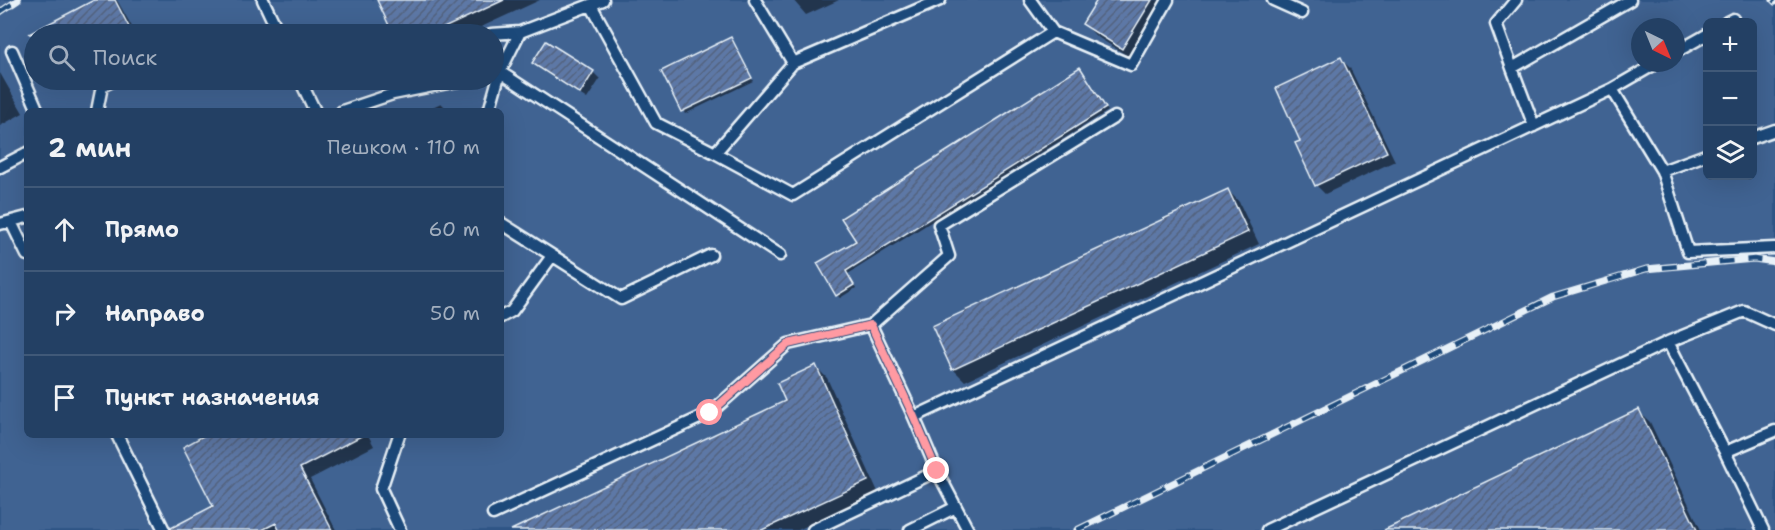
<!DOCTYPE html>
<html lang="ru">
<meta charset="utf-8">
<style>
:root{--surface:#234064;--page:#2f4b6d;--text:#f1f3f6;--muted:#a3afbf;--line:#405978}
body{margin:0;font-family:"Shantell Sans",sans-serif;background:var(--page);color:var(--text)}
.controls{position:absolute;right:18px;top:18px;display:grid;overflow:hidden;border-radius:9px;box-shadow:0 6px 24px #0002}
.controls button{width:54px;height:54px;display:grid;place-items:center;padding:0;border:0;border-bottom:2px solid var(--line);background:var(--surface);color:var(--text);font:30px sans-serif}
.compass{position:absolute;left:1631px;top:18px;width:54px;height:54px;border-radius:50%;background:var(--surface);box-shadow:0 6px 24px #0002;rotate:137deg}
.stop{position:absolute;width:18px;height:18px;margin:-14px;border:4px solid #ff9aa2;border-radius:50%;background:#fff}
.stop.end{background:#ff9aa2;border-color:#fff;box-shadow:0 2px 6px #0008}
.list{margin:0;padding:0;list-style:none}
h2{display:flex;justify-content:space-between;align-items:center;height:78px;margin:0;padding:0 24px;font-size:26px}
h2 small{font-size:20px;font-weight:400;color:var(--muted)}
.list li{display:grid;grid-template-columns:39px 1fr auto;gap:18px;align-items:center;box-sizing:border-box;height:84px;padding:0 24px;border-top:2px solid var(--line)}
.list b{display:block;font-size:22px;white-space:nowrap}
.list em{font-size:20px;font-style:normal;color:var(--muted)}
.icon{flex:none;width:33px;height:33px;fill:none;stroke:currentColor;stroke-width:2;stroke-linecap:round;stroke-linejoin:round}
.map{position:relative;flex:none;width:1775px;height:530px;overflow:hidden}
.search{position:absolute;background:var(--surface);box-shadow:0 6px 24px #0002;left:24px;top:24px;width:480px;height:66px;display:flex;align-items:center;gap:15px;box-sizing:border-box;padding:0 21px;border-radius:33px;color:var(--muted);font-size:22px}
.panel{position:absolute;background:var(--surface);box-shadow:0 6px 24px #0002;left:24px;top:108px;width:480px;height:330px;border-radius:9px}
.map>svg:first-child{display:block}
.built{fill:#406392;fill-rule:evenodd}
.shadow{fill:#0007}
.building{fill:url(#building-hatch);stroke:#e8f1f8;stroke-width:1.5}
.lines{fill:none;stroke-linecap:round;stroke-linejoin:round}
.service-casing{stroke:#e8f1f8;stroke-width:15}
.service{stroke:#1f4a7a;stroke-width:10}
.rail-casing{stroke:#e8f1f8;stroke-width:7}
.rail{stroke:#1f4a7a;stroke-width:4.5;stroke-dasharray:14;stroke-linecap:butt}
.route{stroke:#ff9aa2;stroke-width:8}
</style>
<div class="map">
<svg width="1775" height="530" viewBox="0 0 1775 530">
<defs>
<pattern id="building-hatch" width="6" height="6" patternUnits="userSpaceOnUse" patternTransform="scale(1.5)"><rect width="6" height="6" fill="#5d78a6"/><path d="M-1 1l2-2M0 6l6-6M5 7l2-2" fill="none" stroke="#53627d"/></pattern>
</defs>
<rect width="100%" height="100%" fill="#2f5586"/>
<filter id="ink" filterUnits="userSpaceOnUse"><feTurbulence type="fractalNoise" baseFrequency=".0167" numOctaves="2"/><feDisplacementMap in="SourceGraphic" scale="12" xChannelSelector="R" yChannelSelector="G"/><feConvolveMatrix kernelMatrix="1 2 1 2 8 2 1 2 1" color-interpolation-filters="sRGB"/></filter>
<g filter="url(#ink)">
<path class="built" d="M 0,0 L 1775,0 L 1775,530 L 0,530 ZM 1708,22 L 1752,22 L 1752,176 L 1708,176 ZM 1640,27 L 1676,27 L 1676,63 L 1640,63 ZM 34,34 L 494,34 L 494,80 L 34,80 ZM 27,111 L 501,111 L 501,435 L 27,435 Z"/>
<path class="shadow" d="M 97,0 L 117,0 L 136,34 L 47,34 L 43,29 Z
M 379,0 L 540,0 L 466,34 L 395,34 Z
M 793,0 L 839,0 L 806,15 Z
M 1098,0 L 1170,0 L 1134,60 L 1096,36 L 1084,24 Z
M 731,39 L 753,81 L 685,114 L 663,72 Z
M 547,43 L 594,73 L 600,79 L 587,99 L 540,69 L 534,63 Z
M 1341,59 L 1350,68 L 1395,161 L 1325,194 L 1316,185 L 1302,142 Z
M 1083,72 L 1108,111 L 848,274 L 856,288 L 840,298 L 837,295 L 819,263 L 858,242 Z
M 0,73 L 23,113 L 0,126 Z
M 441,103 L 449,111 L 424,111 Z
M 1228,190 L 1239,202 L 1259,244 L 965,381 L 953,369 Z
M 816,367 L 827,378 L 878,492 L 798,530 L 514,530 L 787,402 Z
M 1638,411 L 1650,422 L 1701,530 L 1388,530 Z
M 206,435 L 368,435 L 374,446 L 310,479 L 336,530 L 195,530 L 215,507 Z"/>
<path class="building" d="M 94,0 L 115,0 L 130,29 L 120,34 L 29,34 Z
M 377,0 L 504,0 L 431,34 L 393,34 Z
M 1097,0 L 1152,0 L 1122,49 L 1082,24 Z
M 731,37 L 752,78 L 681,112 L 661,71 Z
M 546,41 L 594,71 L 580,94 L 532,63 Z
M 1341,57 L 1387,152 L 1315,186 L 1295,143 L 1300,141 L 1276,88 Z
M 1080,67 L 1106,108 L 846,271 L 854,285 L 836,296 L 817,263 L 856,241 L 841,218 Z
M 1228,189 L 1248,232 L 952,370 L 932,326 Z
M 816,365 L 868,481 L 762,530 L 511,530 L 785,401 L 777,383 Z
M 1639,409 L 1697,530 L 1384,530 Z
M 205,435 L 363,435 L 300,468 L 332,530 L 279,530 L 276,523 L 262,530 L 171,530 L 171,528 L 213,506 L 183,447 Z"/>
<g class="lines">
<defs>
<path id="service" d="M 263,0 L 279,34
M 755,0 L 793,63 L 940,0
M 1030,0 L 1053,32 L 1131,65 L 1168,0
M 1273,0 L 1302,13
M 1516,0 L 1496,24 L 1512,68 L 1630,0
M 591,5 L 656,123 L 715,153 L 793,63
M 1727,22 L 1733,19
M 491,34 L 520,32
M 12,51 L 38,111
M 1676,52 L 1708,34
M 1512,68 L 1534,126
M 494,73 L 500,72 L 780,255
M 300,80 L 315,111
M 1612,89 L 1662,171 L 1688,252 L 1775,248
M 97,111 L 102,86 L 114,80
M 342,111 L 393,94 L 463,80
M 489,111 L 500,72 L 520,32 L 603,0
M 1752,138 L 1775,130
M 715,153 L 793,195 L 1053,32
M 0,167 L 27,153
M 1662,171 L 1708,154
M 11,222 L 27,255
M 501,223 L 621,299 L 711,255
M 0,224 L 27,217
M 501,317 L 512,311 L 552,256
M 1668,342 L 1744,311 L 1775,325
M 914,417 L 1612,89 L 1657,63
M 117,435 L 164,530
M 399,435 L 381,489 L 400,530
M 1725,452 L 1763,530
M 493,514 L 710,413 L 788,344 L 871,325
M 813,530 L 937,471
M 910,530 L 956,507
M 968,530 L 937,471 L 914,417 L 871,325 L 949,256 L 939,225 L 1115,117
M 1267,530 L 1668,342 L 1725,452 L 1775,431"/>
</defs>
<use href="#service" class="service-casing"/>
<use href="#service" class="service"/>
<defs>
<path id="rail" d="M 1773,0 L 1775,2
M 0,12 L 18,0
M 1077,530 L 1553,297 L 1646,269 L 1754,259 L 1775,262"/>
</defs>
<use href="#rail" class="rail-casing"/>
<use href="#rail" class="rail"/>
</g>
</g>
<g class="lines" filter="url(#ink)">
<path class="route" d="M 710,413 L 788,344 L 871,325 L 914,417 L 937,471"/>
</g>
</svg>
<div class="controls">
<button>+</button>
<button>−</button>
<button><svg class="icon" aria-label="layers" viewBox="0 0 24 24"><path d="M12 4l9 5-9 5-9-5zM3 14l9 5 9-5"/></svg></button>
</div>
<svg class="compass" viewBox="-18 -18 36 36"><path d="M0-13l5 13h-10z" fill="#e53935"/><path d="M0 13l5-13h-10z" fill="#a3afbf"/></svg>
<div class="stop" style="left:710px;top:413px"></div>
<div class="stop end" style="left:937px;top:471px"></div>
<div class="search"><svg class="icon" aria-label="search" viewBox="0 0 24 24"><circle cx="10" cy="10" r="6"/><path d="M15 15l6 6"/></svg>Поиск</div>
<section class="panel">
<h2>2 мин<small>Пешком · 110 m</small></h2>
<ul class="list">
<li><svg class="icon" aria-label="ahead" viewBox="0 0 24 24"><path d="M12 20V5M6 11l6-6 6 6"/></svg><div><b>Прямо</b></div><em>60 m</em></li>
<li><svg class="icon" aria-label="right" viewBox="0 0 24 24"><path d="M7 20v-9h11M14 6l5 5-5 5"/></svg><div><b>Направо</b></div><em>50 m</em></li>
<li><svg class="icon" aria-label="arrive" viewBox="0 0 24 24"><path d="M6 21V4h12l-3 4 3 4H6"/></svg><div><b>Пункт назначения</b></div></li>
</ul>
</section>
</div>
